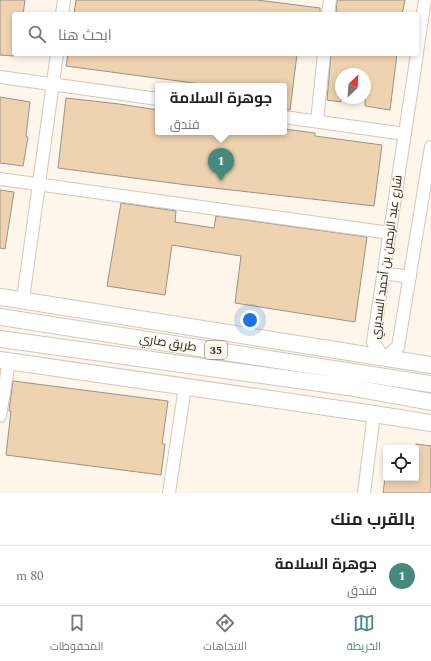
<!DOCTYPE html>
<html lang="ar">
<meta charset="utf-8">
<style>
:root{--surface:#fff;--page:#f6f6f6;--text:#222;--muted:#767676;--line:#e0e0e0;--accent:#468a7e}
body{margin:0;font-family:Spectral,Cairo,serif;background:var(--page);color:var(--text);direction:rtl}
.controls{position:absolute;right:12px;bottom:12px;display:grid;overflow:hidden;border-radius:4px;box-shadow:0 2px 6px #0003}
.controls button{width:36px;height:36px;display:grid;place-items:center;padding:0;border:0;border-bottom:1px solid var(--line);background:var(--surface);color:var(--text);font:20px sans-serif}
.compass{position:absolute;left:335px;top:68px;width:36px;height:36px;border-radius:50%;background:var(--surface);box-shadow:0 2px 6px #0003;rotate:25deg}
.you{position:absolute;left:250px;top:320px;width:14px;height:14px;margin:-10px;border:3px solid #fff;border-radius:50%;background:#1a73e8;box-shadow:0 0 0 6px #1a73e833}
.badge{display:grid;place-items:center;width:26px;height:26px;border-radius:50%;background:var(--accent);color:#fff;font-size:13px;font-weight:700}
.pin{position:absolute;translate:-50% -33px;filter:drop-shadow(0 1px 2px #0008)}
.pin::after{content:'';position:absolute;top:21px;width:14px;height:12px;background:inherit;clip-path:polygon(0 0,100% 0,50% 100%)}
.popup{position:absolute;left:155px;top:83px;width:132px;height:52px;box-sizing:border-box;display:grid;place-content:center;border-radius:4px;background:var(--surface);filter:drop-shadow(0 1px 3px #0005);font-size:13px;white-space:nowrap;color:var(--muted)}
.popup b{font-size:15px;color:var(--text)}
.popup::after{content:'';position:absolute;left:50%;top:100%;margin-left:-8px;border:8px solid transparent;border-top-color:var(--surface)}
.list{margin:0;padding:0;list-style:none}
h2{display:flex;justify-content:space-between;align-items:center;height:52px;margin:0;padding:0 16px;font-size:17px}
h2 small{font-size:13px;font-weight:400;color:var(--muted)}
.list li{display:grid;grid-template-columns:26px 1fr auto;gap:12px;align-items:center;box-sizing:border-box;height:60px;padding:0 16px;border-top:1px solid var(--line)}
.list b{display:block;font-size:15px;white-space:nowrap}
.list p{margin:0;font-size:13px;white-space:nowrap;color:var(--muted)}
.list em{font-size:13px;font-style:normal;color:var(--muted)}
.icon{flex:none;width:22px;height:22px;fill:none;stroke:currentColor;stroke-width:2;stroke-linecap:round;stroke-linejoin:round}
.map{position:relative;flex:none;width:431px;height:493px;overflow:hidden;direction:ltr}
.search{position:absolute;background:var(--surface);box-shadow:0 2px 6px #0003;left:12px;right:12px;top:12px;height:44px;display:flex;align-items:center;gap:10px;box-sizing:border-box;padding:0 14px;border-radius:4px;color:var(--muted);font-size:15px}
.sheet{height:112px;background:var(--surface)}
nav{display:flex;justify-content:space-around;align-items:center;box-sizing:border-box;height:56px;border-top:1px solid var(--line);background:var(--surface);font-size:11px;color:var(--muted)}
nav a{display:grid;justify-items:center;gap:2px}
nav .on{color:var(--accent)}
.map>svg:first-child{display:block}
.building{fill:#efd2af;stroke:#9a9289}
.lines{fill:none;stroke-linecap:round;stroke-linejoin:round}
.minor-casing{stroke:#d0c8be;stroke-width:14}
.major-casing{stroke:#d0c8be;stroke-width:18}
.minor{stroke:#fff;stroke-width:12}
.major{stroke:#fff;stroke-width:16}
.labels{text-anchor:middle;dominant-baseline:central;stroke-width:3;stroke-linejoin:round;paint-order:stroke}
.shield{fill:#fef5eb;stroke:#68635d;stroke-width:1}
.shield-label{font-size:11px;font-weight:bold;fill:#272420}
.street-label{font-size:12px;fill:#272420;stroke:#fef5eb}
</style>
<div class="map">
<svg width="431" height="493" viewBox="0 0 431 493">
<rect width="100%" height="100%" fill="#fef5eb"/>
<path class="building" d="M 0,0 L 25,0 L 23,14 L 14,14 L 14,56 L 0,55 Z
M 76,0 L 257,0 L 320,8 L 320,14 L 74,14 Z
M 337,0 L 405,0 L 402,14 L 336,14 Z
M 68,54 L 297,54 L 290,110 L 284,110 L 284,86 L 216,86 L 66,66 Z
M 331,54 L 397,54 L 390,110 L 365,106 L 365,74 L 341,74 L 341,102 L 327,100 Z
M 0,97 L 30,102 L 26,136 L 28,137 L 23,166 L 0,163 Z
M 66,98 L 119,104 L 158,110 L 158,132 L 284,132 L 284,129 L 315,133 L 315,136 L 382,145 L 374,206 L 187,185 L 58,168 Z
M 0,190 L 14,192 L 5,249 L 0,248 Z
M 121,203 L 176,211 L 175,222 L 214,228 L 216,216 L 367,237 L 355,322 L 235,303 L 241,256 L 172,245 L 165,295 L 107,286 Z
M 13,381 L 168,401 L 162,444 L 165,444 L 161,475 L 6,455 L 11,411 L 9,411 Z
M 416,444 L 431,446 L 431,493 L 383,493 L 385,478 L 416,478 Z"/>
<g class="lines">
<defs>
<path id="minor" d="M 62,14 L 64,0
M 328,14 L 330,0
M 417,52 L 425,0
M 417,54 L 373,342 L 384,358 L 398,347 L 431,147
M 0,77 L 158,99
M 284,117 L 405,134
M 317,121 L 324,54
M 0,179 L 390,233
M 383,273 L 410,277
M 23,299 L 57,54
M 0,416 L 9,361
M 169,493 L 185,387
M 364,493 L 374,414"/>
<path id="major" d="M 0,297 L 431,365
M 0,317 L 431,384
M 0,339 L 348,387 L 431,402
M 0,360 L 374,414 L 431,423"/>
</defs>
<use href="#minor" class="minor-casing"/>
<use href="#major" class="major-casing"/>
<use href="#minor" class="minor"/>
<use href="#major" class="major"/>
</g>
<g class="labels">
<rect class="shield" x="205" y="341" width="22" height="18" rx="3"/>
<g class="shield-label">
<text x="216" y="350">35</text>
</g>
<g class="street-label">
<text transform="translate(387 257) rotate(-82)">شارع عبد الرحمن بن أحمد السديري</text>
<text transform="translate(168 343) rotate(9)">طريق صاري</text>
</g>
</g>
</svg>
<div class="controls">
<button><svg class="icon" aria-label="locate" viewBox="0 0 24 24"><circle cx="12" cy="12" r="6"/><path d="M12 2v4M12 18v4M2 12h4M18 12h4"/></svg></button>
</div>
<svg class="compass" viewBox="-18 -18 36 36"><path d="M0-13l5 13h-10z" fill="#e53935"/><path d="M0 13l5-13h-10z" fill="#767676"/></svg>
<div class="you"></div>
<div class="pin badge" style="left:221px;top:181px">1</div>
<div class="popup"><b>جوهرة السلامة</b>فندق</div>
<div class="search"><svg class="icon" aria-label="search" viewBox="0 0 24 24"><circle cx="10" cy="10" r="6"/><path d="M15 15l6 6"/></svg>ابحث هنا</div>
</div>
<section class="sheet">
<h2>بالقرب منك<small></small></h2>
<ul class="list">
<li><span class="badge">1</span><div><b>جوهرة السلامة</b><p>فندق</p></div><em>80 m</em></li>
</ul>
</section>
<nav>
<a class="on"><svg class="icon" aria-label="map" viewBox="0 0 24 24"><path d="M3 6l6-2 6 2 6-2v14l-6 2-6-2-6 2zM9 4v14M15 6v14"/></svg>الخريطة</a>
<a><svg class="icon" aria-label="directions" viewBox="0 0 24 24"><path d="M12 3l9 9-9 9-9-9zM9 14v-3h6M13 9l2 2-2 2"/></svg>الاتجاهات</a>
<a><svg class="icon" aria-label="saved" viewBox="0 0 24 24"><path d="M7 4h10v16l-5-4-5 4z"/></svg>المحفوظات</a>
</nav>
